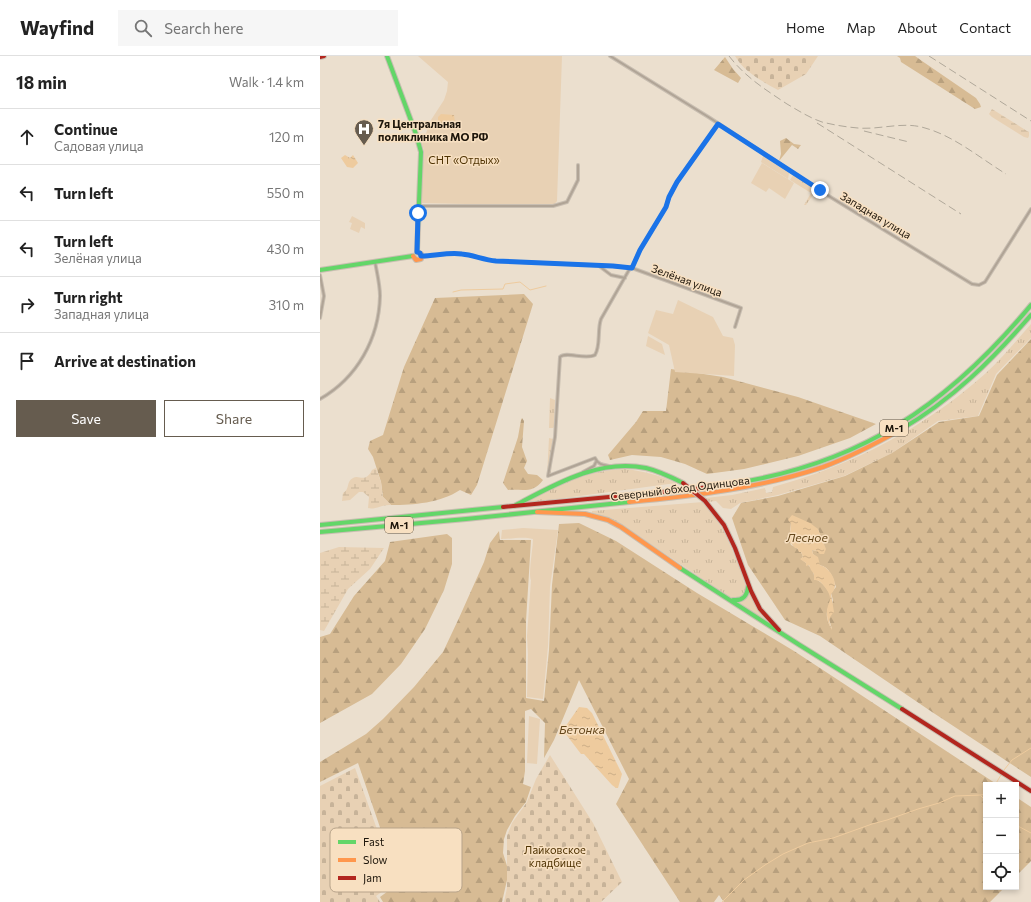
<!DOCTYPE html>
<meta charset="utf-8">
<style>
:root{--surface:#fff;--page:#f6f6f6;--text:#222;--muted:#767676;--line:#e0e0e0;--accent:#665c4f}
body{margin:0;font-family:Commissioner,sans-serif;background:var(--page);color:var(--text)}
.controls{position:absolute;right:12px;bottom:12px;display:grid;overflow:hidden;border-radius:0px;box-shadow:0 2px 6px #0003}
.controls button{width:36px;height:36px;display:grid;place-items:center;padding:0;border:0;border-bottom:1px solid var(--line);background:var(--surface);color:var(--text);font:20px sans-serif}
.stop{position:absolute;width:12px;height:12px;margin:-9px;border:3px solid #1a73e8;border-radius:50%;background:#fff}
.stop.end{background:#1a73e8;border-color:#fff;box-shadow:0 1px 4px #0008}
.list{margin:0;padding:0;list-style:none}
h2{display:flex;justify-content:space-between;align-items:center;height:52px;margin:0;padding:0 16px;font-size:17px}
h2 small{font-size:13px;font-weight:400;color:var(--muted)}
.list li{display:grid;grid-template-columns:26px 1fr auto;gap:12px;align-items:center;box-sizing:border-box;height:56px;padding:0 16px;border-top:1px solid var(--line)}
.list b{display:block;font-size:15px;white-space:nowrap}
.list p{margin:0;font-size:13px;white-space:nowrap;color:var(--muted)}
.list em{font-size:13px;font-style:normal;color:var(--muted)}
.actions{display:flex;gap:8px;padding:12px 16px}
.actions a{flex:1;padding:9px 0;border:1px solid var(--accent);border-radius:0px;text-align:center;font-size:14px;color:var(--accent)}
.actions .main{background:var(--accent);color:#fff}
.icon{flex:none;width:22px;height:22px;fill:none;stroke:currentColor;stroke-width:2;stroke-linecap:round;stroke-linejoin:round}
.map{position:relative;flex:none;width:711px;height:846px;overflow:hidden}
header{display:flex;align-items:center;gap:24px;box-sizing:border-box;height:56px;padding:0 20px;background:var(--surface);border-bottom:1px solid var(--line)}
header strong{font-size:19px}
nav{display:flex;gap:22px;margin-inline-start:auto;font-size:14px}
.search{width:280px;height:36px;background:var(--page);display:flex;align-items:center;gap:10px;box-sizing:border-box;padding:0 14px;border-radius:0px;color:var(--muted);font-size:15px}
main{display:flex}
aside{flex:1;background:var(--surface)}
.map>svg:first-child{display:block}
.grass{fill:url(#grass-tufts)}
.forest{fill:url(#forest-firs);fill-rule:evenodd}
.wetland{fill:url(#wetland-marsh)}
.cemetery{fill:url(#cemetery-stones)}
.green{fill:#e8d1b4}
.water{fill:url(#water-ripples)}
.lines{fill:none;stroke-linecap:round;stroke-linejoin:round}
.stream{stroke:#eecb9e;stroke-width:1}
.street-casing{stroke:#c8beb1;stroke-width:4}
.fast-casing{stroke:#c8beb1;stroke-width:6}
.slow-casing{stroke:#c8beb1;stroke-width:6}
.jam-casing{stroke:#c8beb1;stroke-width:6}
.street{stroke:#b0a496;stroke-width:2}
.fast{stroke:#63d668;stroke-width:4}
.slow{stroke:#ff974d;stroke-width:4}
.jam{stroke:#b3261e;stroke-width:4}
.rail{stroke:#b0a89a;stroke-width:1;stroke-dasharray:8 4;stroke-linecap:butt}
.jam-bridge-casing{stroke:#c8beb1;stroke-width:6;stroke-linecap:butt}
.jam-bridge{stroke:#b3261e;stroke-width:4}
.route{stroke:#1a73e8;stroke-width:5}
.labels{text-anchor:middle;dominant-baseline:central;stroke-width:3;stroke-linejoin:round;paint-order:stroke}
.shield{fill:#f8e0c1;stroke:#5f5342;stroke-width:1}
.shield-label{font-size:10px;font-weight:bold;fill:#1e160b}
.poi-label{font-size:11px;font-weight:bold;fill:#1e160b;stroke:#f8e0c1;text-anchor:start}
.park-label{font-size:11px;fill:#4e3202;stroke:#f8e0c1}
.street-label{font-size:11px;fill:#1e160b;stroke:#f8e0c1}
.water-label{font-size:12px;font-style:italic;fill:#63461b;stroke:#f8e0c1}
.key{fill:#f8e0c1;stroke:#b7a38a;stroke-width:1}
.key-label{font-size:11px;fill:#1e160b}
</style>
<header>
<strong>Wayfind</strong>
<div class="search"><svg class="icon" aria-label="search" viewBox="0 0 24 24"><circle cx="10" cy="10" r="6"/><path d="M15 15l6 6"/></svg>Search here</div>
<nav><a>Home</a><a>Map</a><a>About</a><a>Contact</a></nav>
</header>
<main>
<aside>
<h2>18 min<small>Walk · 1.4 km</small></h2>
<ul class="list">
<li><svg class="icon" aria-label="ahead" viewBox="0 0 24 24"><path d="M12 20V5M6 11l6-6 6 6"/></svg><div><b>Continue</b><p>Садовая улица</p></div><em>120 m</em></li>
<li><svg class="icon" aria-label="left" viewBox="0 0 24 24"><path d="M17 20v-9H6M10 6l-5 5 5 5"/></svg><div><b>Turn left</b></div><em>550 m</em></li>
<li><svg class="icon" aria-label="left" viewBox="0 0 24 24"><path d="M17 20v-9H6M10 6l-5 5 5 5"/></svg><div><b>Turn left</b><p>Зелёная улица</p></div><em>430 m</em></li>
<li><svg class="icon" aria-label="right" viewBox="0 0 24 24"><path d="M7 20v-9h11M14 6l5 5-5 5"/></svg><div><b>Turn right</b><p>Западная улица</p></div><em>310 m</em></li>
<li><svg class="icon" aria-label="arrive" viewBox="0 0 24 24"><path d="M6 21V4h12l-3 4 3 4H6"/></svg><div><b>Arrive at destination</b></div></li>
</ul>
<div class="actions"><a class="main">Save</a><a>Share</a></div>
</aside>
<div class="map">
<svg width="711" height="846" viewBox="0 0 711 846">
<defs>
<pattern id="grass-tufts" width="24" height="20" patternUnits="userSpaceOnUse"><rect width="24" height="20" fill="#e8d1b4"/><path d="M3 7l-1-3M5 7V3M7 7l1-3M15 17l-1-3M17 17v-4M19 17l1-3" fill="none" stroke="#c7b399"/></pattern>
<pattern id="forest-firs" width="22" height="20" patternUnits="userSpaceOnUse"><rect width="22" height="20" fill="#d7bb94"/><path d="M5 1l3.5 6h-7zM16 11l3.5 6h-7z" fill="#b8a07e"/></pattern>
<pattern id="wetland-marsh" width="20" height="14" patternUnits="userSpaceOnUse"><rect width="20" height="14" fill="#e8d1b4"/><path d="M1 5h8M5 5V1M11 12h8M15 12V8" fill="none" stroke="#c7b399"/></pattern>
<pattern id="cemetery-stones" width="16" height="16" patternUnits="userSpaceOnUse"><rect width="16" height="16" fill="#e8d1b4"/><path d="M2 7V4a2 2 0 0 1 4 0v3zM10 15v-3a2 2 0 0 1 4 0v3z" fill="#c7b399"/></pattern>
<pattern id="water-ripples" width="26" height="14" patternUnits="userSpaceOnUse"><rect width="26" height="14" fill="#eecb9e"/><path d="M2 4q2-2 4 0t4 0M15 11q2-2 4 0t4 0" fill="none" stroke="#ccae87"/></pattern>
</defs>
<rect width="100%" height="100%" fill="#ebdfce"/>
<path class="grass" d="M 443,100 L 469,117 L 468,123 L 441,106 Z
M 473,119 L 495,133 L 495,136 L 486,149 L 484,149 L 491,137 L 470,124 Z
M 711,268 L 711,282 L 676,318 L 658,360 L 618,365 L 572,397 L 524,420 L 458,439 L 420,447 L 411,453 L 403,452 L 396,445 L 388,446 L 386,442 L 412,439 L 445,432 L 446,437 L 452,436 L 453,431 C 531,410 605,372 666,317 C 682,302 697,284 711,268 Z
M 230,342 L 235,344 L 234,371 L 233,372 L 229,372 Z
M 229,382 L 233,383 L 231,417 L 227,419 Z
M 305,413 C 323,415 339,419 356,427 L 200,448 C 236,430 264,415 305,413 Z
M 383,446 C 400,463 409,486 418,508 C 422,518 427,527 425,538 L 417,543 L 411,542 L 302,469 L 286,461 L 272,457 L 272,455 Z
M 430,537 L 438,555 L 449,568 L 418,547 L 424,544 Z"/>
<path class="forest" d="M 577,0 L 595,0 L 602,5 L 656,42 L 660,48 L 661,51 L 655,53 L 581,6 L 580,2 Z
M 405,1 L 413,13 L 421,22 L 418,27 L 394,14 Z
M 466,82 L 474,88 L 481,89 L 478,93 L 472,89 L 459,105 L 461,98 L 460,85 Z
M 204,238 L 213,248 L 157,429 L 151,439 L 140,434 C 120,447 94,449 71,449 L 63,441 L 61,426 L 53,401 L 48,393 L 50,385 L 63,379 L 84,311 L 115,242 Z
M 711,283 L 711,721 L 612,656 L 500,580 L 465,564 L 428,509 L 412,462 L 421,447 L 458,440 L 525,420 L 572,397 L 619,366 L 659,360 L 677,319 ZM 471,467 L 498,473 L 501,482 L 497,495 L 492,494 L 493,498 L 496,501 L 500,509 C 510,511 513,522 516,531 L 511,537 L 513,544 L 509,563 L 512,573 C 508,568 505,559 508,552 C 509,549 511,547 511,543 C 510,534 502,526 494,522 C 495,513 487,508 481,503 L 483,501 C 481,494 477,492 471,489 L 470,486 L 473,479 L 470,475 Z
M 351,313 L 403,321 L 478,341 L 556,368 L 530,382 L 478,400 L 424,413 L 387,418 L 365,408 L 341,401 L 312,399 L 290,404 L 288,399 L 316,366 L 323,355 L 346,355 Z
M 202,362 L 204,365 L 202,391 L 207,405 L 204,412 L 208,418 L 217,419 L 223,424 C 213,438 203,433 188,434 L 183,427 L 198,381 L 201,364 Z
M 259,467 L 296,485 L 377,537 L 474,595 L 678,729 L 666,729 L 666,831 L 685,831 L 670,846 L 404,846 L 399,839 L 394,846 L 360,846 L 296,748 L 309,723 L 259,624 L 234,684 L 224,702 L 225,667 L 211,653 L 205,655 L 205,715 L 203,728 L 211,731 L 206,746 L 195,760 L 187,774 L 184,783 L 183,797 L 187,810 L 187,824 L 182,846 L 63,846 L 60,841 L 79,827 L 38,707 L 0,726 L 0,706 L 46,678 L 63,663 L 94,631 L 123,596 L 139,562 L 164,506 L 170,487 L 179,475 L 180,484 L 211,484 L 206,565 L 206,642 L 224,645 L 229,594 L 232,529 L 239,468 Z
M 127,478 L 132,482 L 132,508 L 124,534 L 105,573 L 81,608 L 52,638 L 0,667 L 0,581 L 10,578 L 34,540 L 65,505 L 70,486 Z
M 696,741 L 711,751 L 711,805 L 696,820 Z"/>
<path class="wetland" d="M 672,53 L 707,75 L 709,76 L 709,80 L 708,82 L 704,81 L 672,61 L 669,58 Z
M 56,412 L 61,426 L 63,441 L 71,449 C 63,448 55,454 48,452 L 49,441 L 43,436 L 39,436 L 30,444 L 22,445 L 23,437 C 30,434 26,425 33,422 C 39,418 45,428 52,414 Z
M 19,491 L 64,492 L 50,513 L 28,533 L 4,575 L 0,574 L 0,497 Z"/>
<path class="cemetery" d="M 415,0 L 498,0 L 486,18 L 458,34 C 442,25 424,16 415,0 Z
M 230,699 L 273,767 L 302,826 L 281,846 L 184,846 L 187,832 L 187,780 L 192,767 L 207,746 L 216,723 Z
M 35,712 L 76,826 L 56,840 L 60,846 L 0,846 L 0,730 Z"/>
<path class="green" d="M 98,0 L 242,0 L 237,145 L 233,150 L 101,147 L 104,94 L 102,88 L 111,64 L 124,44 L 127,35 L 128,26 Z
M 442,107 L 474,127 L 465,143 L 449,132 L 446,136 L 431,127 Z
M 32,160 L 45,167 L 45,173 L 41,171 L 39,177 L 30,173 L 32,167 L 29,166 Z
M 358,244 L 393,261 L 403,280 L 413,282 L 415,289 L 414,320 L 355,316 L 349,289 L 328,277 L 336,254 L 353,258 Z
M 328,280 L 342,288 L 345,299 L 326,290 Z
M 203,472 L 238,474 L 230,531 L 228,590 L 223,643 L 207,641 L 208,598 L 207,580 L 211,524 C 208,519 213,492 213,483 C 203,480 192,483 181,483 L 182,474 Z
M 209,660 L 220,663 L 217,708 L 207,707 Z"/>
<path class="water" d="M 121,58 L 134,59 L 135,66 L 129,66 L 125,69 L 118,69 L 118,61 Z
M 25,99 L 30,102 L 33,99 L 38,107 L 33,112 L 27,111 L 21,102 Z
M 472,459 L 490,467 L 498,473 L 506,493 L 504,498 L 500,498 L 497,495 L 492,494 L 493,498 L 498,501 L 500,509 C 510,511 521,529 511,538 L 514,556 C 508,563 508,564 512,573 L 512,574 C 509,569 507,564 507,559 C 506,545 516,545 504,530 C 501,526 499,524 494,524 L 494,518 L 491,514 L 489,509 L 486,510 L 486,507 L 480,503 L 483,501 L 481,496 L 479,496 L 477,492 L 475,492 L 469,485 L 471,480 L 472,479 L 470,478 L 471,467 L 468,464 Z
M 259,651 L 267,652 L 272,657 L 302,718 L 298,732 L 296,732 L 292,729 L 264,698 L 261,698 L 245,677 L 243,677 L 243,674 Z"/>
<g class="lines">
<path class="stream" d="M 133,236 L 141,234 L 183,233 L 185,228 L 200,226 L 210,234 L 226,230
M 684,714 L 692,704 L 711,692
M 675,729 L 681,719
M 661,740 L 666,745
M 696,769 L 711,777
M 402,846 L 424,824 L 445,809 L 463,798 L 488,787 L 513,782 L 552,768 L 567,764 L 598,753 L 619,747 L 635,740 L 661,739 L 666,737"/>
<defs>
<path id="street" d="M 290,0 L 390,62 L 499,134 L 652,228 L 659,229 L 665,226 L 711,153
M 398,68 L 357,126 L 349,141 L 346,151 L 320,194 L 312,212 L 421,252 L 415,271
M 99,150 L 233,150 L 247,146 L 258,124 L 258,109
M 101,201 C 115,200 128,196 142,198 C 153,199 164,204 176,205 L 293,210 L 312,212
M 279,210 L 291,219 L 305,222
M 0,219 L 4,240 L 0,262
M 0,343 C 37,322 59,283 60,240 C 60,229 57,217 55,206
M 263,416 L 274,410 L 276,406
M 228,420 L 235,381 L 240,301 C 246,295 265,304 275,299 C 281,289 277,274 281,263 L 309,214 L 312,212
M 228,420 L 275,402 C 278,409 284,409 290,410"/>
<path id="fast" d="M 67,0 L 96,78 L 101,96 L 97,196
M 0,214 L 93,200
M 580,374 C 633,343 671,305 711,259
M 409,428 C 540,409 628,349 711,249
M 194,450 C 234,429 279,402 326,412 C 339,415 351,421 363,427
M 0,469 L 183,451
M 0,476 L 146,463 L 309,446
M 360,512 L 478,588 L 582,653
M 413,544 C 423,545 427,540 428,531"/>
<path id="slow" d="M 93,200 L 96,204 L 101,203 L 101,198 L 97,196
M 309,446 C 375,440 440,432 503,411 C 530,401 555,388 580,374
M 217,456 L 265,458 L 288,464 L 301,471 L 360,512"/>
<path id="jam" d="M 0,1 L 4,0
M 385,445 L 404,469 L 415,492 L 431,535 L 440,553 L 459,574
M 183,451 L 374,433 L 409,428
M 582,653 L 711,735"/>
</defs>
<use href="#street" class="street-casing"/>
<use href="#fast" class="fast-casing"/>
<use href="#slow" class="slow-casing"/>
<use href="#jam" class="jam-casing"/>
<use href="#street" class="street"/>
<use href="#fast" class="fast"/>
<use href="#slow" class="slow"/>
<use href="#jam" class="jam"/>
<path class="rail" d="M 409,0 C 425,21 446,34 467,48 C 479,55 490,62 502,66 C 514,69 526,71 538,72 C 560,74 583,65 605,72 C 634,80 660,102 686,118
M 609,0 L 711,65
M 497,67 L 641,158
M 544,75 L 589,86"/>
<defs>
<path id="jam-bridge" d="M 363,427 L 385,445"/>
</defs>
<use href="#jam-bridge" class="jam-bridge-casing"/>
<use href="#jam-bridge" class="jam-bridge"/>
</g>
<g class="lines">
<path class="route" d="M 98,157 L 97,196 L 100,197 L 101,200 C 115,200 128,196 142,198 C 153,199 164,204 176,205 L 293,210 L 312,212 L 320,194 L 346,151 L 349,141 L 357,126 L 398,68 L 500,134"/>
</g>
<defs>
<symbol id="hospital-pin" viewBox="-11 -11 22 30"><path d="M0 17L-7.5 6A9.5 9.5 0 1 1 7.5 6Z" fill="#665c4f" stroke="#f8e0c1"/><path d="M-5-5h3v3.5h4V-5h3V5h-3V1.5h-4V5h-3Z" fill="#fff"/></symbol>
</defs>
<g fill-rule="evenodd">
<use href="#hospital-pin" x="33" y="62" width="22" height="30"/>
</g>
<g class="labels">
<g class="shield">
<rect x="560" y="364" width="28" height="16" rx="3"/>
<rect x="65" y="461" width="28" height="16" rx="3"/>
</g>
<g class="shield-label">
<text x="574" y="372">М-1</text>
<text x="79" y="469">М-1</text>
</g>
<g class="poi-label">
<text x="58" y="67">7я Центральная<tspan x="58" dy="13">поликлиника МО РФ</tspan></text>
</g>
<g class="park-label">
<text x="144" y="103">СНТ «Отдых»</text>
<text x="235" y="793">Лайковское<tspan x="235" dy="13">кладбище</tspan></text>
</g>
<g class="street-label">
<text transform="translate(556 159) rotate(31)">Западная улица</text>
<text transform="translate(367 224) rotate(20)">Зелёная улица</text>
<text transform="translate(360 432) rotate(-7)">Северный обход Одинцова</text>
</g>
<g class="water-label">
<text x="487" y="481">Лесное</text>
<text x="262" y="673">Бетонка</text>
</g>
</g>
<rect x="10" y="772" width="132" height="64" rx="6" class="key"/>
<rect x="18" y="784" width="18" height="4" fill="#63d668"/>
<rect x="18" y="802" width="18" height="4" fill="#ff974d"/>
<rect x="18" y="820" width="18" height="4" fill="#b3261e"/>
<g class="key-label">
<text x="43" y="790">Fast</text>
<text x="43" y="808">Slow</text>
<text x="43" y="826">Jam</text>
</g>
</svg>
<div class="controls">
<button>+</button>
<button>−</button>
<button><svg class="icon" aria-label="locate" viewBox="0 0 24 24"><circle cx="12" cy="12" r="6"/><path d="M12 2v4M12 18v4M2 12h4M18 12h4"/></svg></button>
</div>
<div class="stop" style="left:98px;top:157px"></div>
<div class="stop end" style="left:500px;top:134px"></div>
</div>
</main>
